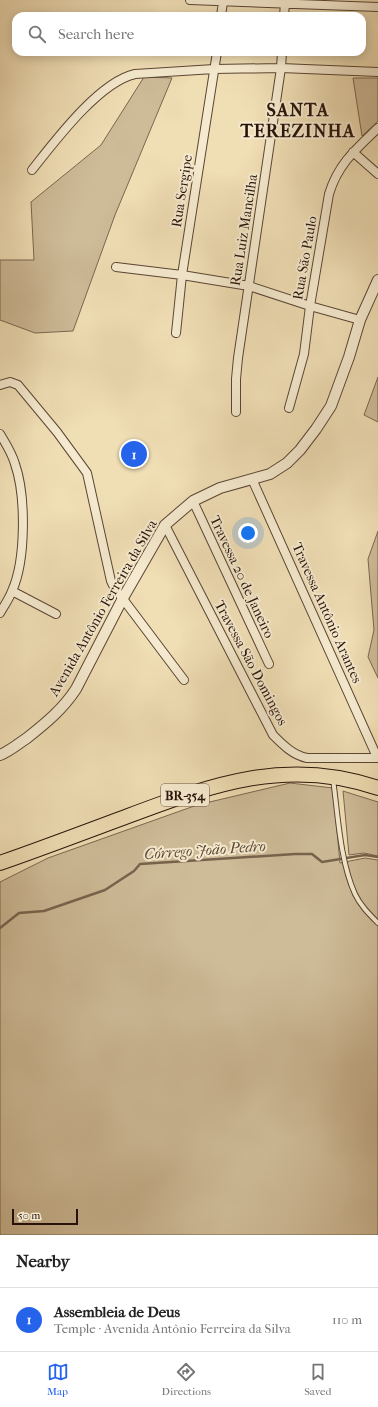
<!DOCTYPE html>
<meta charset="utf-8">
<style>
:root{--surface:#fff;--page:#f6f6f6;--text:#222;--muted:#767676;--line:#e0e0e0;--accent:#2563eb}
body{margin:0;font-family:"IM FELL French Canon",serif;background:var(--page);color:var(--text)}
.scale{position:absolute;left:12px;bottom:10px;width:66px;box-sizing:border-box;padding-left:4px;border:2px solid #281209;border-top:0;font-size:11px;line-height:14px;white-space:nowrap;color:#281209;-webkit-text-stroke:3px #f5eacf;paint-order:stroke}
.you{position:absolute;left:248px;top:533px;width:14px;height:14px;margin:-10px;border:3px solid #fff;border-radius:50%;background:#1a73e8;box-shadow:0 0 0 6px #1a73e833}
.badge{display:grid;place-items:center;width:26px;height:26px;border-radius:50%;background:var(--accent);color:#fff;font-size:13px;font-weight:700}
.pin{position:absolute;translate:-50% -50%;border:2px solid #fff;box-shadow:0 1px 4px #0006}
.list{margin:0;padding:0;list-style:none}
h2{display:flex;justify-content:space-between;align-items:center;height:52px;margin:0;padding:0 16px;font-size:17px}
h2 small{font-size:13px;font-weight:400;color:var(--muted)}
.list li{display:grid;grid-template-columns:26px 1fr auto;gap:12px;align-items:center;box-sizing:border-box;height:64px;padding:0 16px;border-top:1px solid var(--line)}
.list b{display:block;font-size:15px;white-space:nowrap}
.list p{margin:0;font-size:13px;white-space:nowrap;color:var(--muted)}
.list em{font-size:13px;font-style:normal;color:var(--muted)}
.icon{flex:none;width:22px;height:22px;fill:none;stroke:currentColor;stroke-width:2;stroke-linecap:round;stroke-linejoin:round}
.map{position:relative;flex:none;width:378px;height:1235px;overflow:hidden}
.search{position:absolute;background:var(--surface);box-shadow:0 2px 10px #0003;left:12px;right:12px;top:12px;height:44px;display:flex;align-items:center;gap:10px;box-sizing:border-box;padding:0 14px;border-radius:12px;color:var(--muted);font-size:15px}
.sheet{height:116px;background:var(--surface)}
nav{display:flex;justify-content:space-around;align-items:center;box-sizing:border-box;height:56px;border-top:1px solid var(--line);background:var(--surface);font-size:11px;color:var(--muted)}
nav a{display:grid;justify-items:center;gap:2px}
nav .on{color:var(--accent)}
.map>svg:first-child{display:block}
.green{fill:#cebb98;stroke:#7b6650}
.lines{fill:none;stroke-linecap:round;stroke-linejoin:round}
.stream{stroke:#77634d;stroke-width:2.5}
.service-casing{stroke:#5a4534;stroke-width:6}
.minor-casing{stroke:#5a4534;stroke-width:10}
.tertiary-casing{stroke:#5a4534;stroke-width:12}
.trunk-casing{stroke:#281209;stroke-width:16}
.service{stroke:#f5eacf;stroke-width:4}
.minor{stroke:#f5eacf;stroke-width:8}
.tertiary{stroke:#f5eacf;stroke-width:10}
.trunk{stroke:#f0deb5;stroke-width:14}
.labels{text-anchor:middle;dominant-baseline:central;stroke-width:4;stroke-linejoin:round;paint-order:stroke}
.shield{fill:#f5eacf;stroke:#665344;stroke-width:1}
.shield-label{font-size:13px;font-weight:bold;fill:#281209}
.street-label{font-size:14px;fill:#281209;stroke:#f5eacf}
.water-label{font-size:15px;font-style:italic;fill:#5d4837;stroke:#f5eacf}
.district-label{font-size:18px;font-weight:bold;letter-spacing:1px;fill:#281209;stroke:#f5eacf}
</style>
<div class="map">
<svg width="378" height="1235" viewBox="0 0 378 1235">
<rect width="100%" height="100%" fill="#f0deb5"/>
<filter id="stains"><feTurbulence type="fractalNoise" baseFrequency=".005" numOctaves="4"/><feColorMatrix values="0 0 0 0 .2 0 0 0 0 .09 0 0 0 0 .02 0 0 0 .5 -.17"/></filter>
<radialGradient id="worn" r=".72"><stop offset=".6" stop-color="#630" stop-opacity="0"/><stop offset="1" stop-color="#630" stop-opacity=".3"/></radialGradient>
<path class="green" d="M 144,77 L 172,78 L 115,215 L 73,331 L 35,333 L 0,320 L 0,260 L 34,260 L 31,202 L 101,145 Z
M 353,78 L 378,78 L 378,121 L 362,136 Z
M 378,377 L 378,422 L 364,415 Z
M 378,531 L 378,678 L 368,657 L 374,630 L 368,559 Z
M 290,783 L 333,788 L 340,863 L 365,858 L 378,860 L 378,1235 L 0,1235 L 0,882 L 48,858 L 197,805 Z
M 343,791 L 378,802 L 378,856 L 364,853 L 349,855 Z"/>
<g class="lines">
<path class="stream" d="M 0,928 L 19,913 L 44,911 L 105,890 L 134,871 L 140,864 L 295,854 L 312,854 L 322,862 L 365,855 L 378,857"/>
<defs>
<path id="service" d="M 333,779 C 338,815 340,861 355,894 C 360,905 369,914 378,923"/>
<path id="minor" d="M 190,0 L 378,7
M 221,16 L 223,2
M 284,16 L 285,3
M 353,152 L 378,174
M 32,170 C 55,141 99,82 135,74 L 214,69 L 281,68 L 378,72
M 116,267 L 182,275 L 249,286 L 310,306 L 360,320
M 176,333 L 182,275 L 217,52
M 0,385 L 10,382 L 18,385 L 57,432 L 87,473 L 111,581 L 114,587 L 184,680
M 289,408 L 304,354 L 310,306 L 329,194 C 338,164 356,149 378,128
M 236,412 L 236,379 L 238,358 L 281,68 L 282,52
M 0,434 C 6,444 12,453 15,464 C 26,496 26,560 12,591 C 9,599 4,606 0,613
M 252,479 L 377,757
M 193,501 L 269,664
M 165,525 L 273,735 C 283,745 293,755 307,758 L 378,758
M 12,591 L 56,614"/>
<path id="tertiary" d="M 0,755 C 10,751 18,744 27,738 C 46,723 63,709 76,689 L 123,598 L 165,525 L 193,501 L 220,488 L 270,474 L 287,463 L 300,450 L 316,429 L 331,406 L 349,357 L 360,320 L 378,280"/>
<path id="trunk" d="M 0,863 C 43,848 85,832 128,816 C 213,784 288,757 378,788"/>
</defs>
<use href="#service" class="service-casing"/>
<use href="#minor" class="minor-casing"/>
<use href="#tertiary" class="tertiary-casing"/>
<use href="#trunk" class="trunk-casing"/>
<use href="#service" class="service"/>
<use href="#minor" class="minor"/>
<use href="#tertiary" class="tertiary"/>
<use href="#trunk" class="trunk"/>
</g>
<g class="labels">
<rect class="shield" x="161" y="784" width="48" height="22" rx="3"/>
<g class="shield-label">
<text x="185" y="795">BR-354</text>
</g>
<g class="street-label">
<text transform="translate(182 191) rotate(-81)">Rua Sergipe</text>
<text transform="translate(244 230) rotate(-81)">Rua Luiz Mancilha</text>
<text transform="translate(305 258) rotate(-80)">Rua São Paulo</text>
<text transform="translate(242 577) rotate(65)">Travessa 20 de Janeiro</text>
<text transform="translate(103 608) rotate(-60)">Avenida Antônio Ferreira da Silva</text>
<text transform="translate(327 613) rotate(66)">Travessa Antônio Arantes</text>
<text transform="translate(251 663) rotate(62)">Travessa São Domingos</text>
</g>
<g class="water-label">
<text transform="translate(205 850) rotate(-4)">Córrego João Pedro</text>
</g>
<g class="district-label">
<text x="298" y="110">SANTA<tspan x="298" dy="21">TEREZINHA</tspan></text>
</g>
</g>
<rect width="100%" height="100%" filter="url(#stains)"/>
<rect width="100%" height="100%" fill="url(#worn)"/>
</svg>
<div class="scale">50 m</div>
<div class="you"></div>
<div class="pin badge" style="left:134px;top:454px">1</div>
<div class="search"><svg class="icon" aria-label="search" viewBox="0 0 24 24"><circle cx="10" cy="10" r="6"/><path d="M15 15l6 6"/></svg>Search here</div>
</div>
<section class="sheet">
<h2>Nearby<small></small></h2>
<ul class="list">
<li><span class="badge">1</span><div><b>Assembleia de Deus</b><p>Temple · Avenida Antônio Ferreira da Silva</p></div><em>110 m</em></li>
</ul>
</section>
<nav>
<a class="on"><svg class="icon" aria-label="map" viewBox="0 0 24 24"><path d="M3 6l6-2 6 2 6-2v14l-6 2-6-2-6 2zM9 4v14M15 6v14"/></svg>Map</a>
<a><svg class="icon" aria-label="directions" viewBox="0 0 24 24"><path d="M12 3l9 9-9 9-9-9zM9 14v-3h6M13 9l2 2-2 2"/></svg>Directions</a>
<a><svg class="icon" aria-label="saved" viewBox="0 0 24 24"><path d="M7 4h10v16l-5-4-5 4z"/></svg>Saved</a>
</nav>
